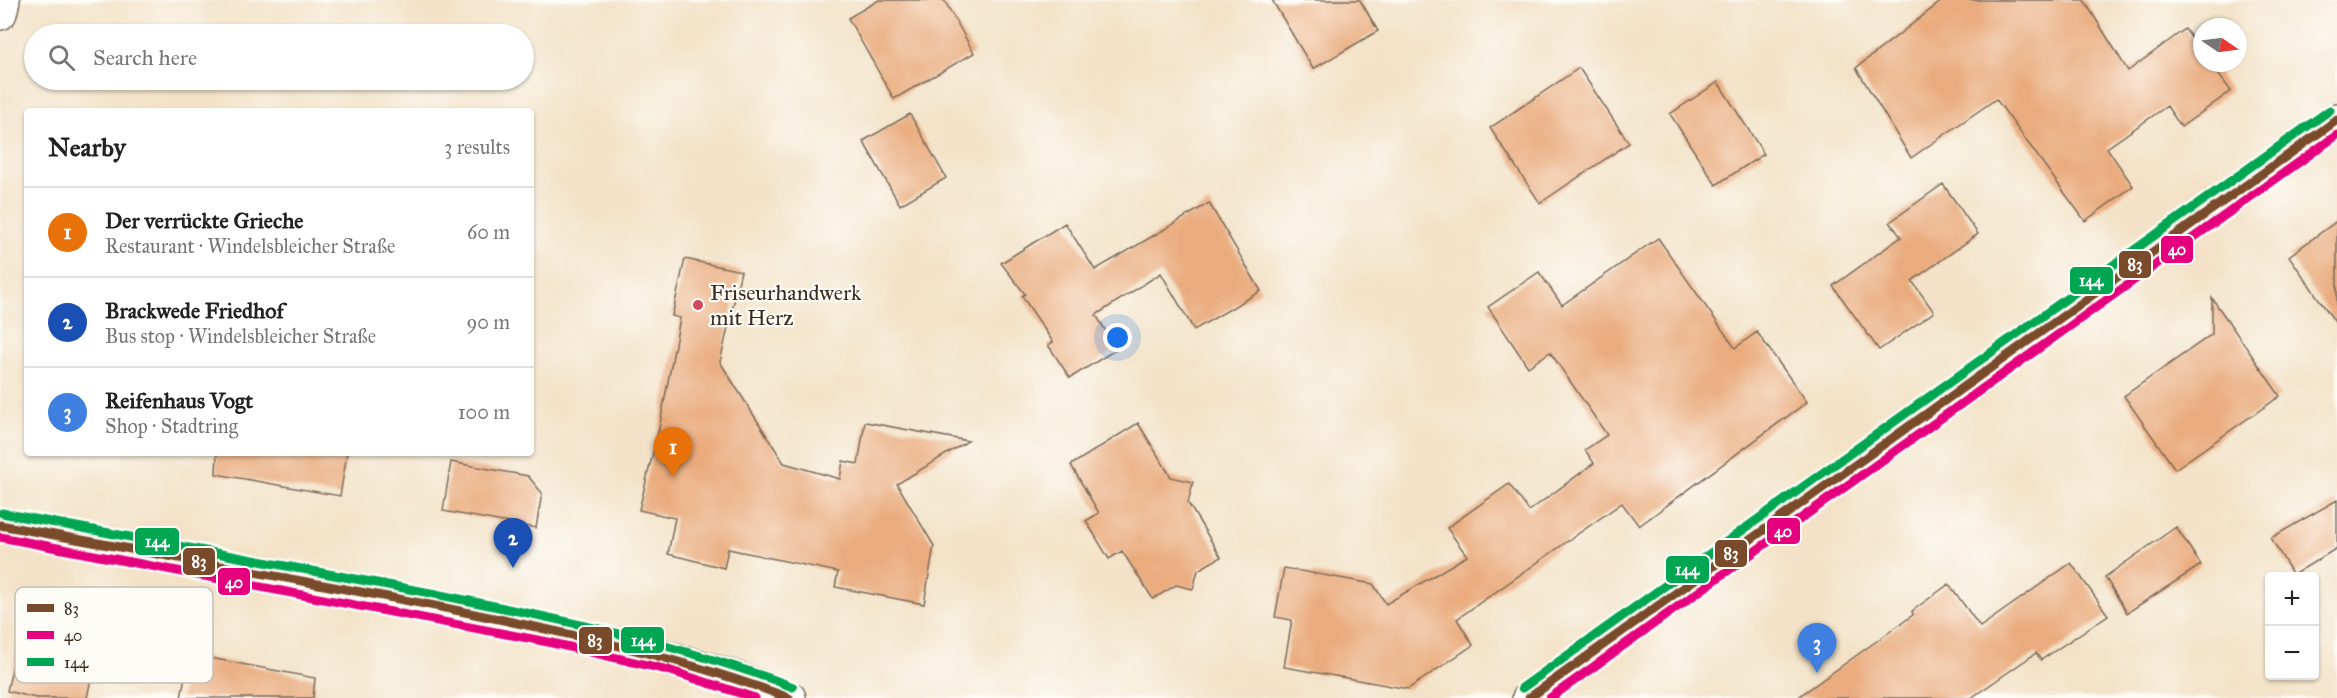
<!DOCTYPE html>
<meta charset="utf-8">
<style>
:root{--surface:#fff;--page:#f2f2f2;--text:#222;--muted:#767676;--line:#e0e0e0;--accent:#d1495b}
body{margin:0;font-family:"IM FELL Great Primer",serif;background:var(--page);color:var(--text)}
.controls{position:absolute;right:18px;bottom:18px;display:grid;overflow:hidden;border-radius:6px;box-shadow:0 2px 4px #0004}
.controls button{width:54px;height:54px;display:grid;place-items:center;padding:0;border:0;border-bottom:2px solid var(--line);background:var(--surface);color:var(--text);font:30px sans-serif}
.compass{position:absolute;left:2193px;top:18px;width:54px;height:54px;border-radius:50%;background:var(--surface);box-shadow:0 2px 4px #0004;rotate:103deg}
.you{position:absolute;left:1118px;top:338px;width:21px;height:21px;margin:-15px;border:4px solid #fff;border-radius:50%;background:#1a73e8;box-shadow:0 0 0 9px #1a73e833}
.badge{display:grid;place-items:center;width:39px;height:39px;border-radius:50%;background:var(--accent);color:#fff;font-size:20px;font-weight:700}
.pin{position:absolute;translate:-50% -50px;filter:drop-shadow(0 2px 3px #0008)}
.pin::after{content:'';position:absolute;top:32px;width:21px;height:18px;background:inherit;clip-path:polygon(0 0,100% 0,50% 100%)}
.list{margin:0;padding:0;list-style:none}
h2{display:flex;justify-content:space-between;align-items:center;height:78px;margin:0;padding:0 24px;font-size:26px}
h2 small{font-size:20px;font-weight:400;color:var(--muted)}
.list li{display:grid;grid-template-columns:39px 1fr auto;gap:18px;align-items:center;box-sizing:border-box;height:90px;padding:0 24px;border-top:2px solid var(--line)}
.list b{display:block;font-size:22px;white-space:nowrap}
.list p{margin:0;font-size:20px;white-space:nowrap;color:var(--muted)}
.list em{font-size:20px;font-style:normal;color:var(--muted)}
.icon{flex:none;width:33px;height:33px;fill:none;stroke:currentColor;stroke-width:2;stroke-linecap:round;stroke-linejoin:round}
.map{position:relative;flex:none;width:2337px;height:698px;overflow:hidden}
.search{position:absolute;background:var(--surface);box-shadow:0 2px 4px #0004;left:24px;top:24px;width:510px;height:66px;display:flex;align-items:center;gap:15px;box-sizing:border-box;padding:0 21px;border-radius:33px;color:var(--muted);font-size:22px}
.panel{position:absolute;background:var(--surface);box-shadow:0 2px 4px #0004;left:24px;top:108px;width:510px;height:348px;border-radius:6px}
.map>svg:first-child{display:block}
.building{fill:#eaac7e}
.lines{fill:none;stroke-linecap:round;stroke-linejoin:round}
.minor-casing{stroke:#7b6a59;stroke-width:36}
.tertiary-casing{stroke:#7b6a59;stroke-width:36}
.minor{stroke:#fff;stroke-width:33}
.tertiary{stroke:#fff;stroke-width:33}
.bus-1-casing{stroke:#fdfcf7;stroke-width:14}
.bus-2-casing{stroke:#fdfcf7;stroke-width:14}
.bus-3-casing{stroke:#fdfcf7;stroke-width:14}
.bus-1{stroke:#7a4b2a;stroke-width:9}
.bus-2{stroke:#e5007d;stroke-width:9}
.bus-3{stroke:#00a651;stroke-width:9}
.poi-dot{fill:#d1495b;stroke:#fdfcf7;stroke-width:2}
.labels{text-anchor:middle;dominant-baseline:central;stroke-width:4.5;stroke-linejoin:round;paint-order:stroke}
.poi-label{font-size:22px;fill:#3b2a1e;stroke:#fdfcf7;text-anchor:start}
.key{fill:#fdfcf7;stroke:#c3bdb6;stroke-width:1.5}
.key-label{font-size:16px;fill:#3b2a1e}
.line-badge{stroke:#fdfcf7;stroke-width:2}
.badge-label{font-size:16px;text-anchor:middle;font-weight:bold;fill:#fff}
</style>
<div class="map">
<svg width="2337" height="698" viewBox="0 0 2337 698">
<rect width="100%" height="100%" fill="#fdfcf7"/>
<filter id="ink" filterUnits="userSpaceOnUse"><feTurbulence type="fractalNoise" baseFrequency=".0167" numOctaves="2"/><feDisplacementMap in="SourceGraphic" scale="12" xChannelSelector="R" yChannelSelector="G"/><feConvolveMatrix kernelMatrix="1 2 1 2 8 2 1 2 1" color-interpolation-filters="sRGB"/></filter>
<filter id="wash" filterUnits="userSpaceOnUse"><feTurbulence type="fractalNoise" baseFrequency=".008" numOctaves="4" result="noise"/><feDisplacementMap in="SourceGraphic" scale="24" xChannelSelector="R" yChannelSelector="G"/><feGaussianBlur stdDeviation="1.35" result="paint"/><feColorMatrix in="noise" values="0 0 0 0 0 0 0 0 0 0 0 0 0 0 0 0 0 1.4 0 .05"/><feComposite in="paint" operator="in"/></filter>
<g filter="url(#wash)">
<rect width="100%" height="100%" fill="#f3e2c7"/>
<g id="blocks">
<path class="building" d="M 879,0 L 944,0 L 974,53 L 894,99 L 848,18 Z
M 1272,0 L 1360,0 L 1378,31 L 1313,69 Z
M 1943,0 L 2084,0 L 2128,71 L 2185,29 L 2202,52 L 2202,63 L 2210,63 L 2231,91 L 2181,127 L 2167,106 L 2107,148 L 2133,186 L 2085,221 L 1996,99 L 1911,158 L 1856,68 Z
M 1579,68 L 1629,143 L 1540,203 L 1490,128 Z
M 1718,82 L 1764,154 L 1716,185 L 1670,114 Z
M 910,114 L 946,178 L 900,205 L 863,141 Z
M 1943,184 L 1978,234 L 1912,281 L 1934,312 L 1879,350 L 1833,286 L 1901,237 L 1890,222 Z
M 1209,203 L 1261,291 L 1194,330 L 1161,273 L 1096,315 L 1117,349 L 1070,378 L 1048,345 L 1053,342 L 1022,296 L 1025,294 L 1001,263 L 1065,223 L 1095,270 Z
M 2337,221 L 2337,325 L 2289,256 Z
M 1658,238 L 1735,348 L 1757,332 L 1807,402 L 1639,526 L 1622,503 L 1457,619 L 1473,645 L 1408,689 L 1284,667 L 1292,620 L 1275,617 L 1284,568 L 1373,584 L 1386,604 L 1467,556 L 1447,528 L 1509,484 L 1529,511 L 1594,463 L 1585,450 L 1607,435 L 1550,352 L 1528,367 L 1488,307 L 1539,272 L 1562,305 Z
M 685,259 L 741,271 L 720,362 L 784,463 L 840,479 L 843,461 L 858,464 L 865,422 L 968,441 L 897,484 L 934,546 L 924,604 L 835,587 L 838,572 L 728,549 L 724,568 L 668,554 L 675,518 L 639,510 L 660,424 L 680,318 L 672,316 Z
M 2212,298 L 2280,396 L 2175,469 L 2124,396 L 2212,334 Z
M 1138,423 L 1171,477 L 1193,482 L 1188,503 L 1221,557 L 1198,570 L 1193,589 L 1176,585 L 1153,599 L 1122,551 L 1109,559 L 1086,521 L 1099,513 L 1071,465 Z
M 217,453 L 347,453 L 340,496 L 216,474 Z
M 451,462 L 528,476 L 542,493 L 536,528 L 443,511 Z
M 2337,500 L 2337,548 L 2293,575 L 2271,538 Z
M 2176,527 L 2201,565 L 2127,613 L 2105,577 Z
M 2071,563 L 2108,615 L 2041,660 L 2036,653 L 1971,698 L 1797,698 L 1913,615 L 1912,611 L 1949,584 L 1980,627 Z
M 22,624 L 99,641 L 87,698 L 36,698 L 7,691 Z
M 189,654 L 315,678 L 313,698 L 181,698 Z"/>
</g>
</g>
<g filter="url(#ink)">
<use href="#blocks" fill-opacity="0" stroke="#7b6a59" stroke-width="1.5"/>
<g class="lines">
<defs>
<path id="minor" d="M 0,13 L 3,0
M 0,525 C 157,554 313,582 469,613 C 578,636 686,656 789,698"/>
<path id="tertiary" d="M 1529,698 L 2337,120"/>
</defs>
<use href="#minor" class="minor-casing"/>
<use href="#tertiary" class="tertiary-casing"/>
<use href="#minor" class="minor"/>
<use href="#tertiary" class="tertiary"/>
<defs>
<path id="bus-1" d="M 0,525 C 140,551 280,576 420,603 C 545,628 670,653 789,698
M 1529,698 L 2337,120"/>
<path id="bus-2" d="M 0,537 L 548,642 L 668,670 L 755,698
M 1550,698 L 2337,135"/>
<path id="bus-3" d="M 2,513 C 143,539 284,565 425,592 C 550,617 674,642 793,687
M 1522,688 L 2330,110"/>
</defs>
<use href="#bus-1" class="bus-1-casing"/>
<use href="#bus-2" class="bus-2-casing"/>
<use href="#bus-3" class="bus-3-casing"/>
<use href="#bus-1" class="bus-1"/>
<use href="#bus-2" class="bus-2"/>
<use href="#bus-3" class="bus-3"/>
</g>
</g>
<circle class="poi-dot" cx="698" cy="305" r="6"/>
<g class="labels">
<g class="poi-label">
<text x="710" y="292">Friseurhandwerk<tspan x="710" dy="25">mit Herz</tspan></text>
</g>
</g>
<rect x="15" y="587" width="198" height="96" rx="9" class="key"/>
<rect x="27" y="604" width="27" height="8" fill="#7a4b2a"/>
<rect x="27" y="631" width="27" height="8" fill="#e5007d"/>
<rect x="27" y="658" width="27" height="8" fill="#00a651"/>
<g class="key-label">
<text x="64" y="614">83</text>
<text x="64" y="641">40</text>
<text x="64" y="668">144</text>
</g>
<g class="line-badge">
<rect x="2160" y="235" width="34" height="29" rx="6" fill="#e5007d"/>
<rect x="2118" y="250" width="34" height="29" rx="6" fill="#7a4b2a"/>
<rect x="2069" y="266" width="45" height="29" rx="6" fill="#00a651"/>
<rect x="1766" y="517" width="35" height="28" rx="6" fill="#e5007d"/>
<rect x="134" y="527" width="46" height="29" rx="6" fill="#00a651"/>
<rect x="1714" y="539" width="34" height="29" rx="6" fill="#7a4b2a"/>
<rect x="182" y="547" width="34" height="29" rx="6" fill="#7a4b2a"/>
<rect x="1665" y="555" width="45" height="29" rx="6" fill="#00a651"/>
<rect x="217" y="567" width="34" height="29" rx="6" fill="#e5007d"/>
<rect x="620" y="626" width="45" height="28" rx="6" fill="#00a651"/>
<rect x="578" y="626" width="35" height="29" rx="6" fill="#7a4b2a"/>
</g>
<g class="badge-label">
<text x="2177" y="255">40</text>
<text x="2135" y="270">83</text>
<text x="2091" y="286">144</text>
<text x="1783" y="537">40</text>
<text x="157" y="547">144</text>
<text x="1731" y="559">83</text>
<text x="199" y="567">83</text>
<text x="1687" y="575">144</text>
<text x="234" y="588">40</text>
<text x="643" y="646">144</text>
<text x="595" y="646">83</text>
</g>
</svg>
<div class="controls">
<button>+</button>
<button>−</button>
</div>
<svg class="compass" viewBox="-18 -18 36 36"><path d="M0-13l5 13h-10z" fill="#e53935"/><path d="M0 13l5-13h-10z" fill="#767676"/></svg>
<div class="you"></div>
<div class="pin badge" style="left:673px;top:477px;background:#e8710a">1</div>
<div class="pin badge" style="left:513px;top:568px;background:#1a4fb4">2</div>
<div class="pin badge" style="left:1817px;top:673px;background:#3f7fe0">3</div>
<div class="search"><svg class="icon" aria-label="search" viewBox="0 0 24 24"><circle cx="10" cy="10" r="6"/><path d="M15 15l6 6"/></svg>Search here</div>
<section class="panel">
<h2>Nearby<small>3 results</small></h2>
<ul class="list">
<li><span class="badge" style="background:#e8710a">1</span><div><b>Der verrückte Grieche</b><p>Restaurant · Windelsbleicher Straße</p></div><em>60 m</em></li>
<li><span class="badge" style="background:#1a4fb4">2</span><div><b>Brackwede Friedhof</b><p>Bus stop · Windelsbleicher Straße</p></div><em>90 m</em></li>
<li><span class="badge" style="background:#3f7fe0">3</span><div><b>Reifenhaus Vogt</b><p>Shop · Stadtring</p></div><em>100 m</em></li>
</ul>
</section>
</div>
